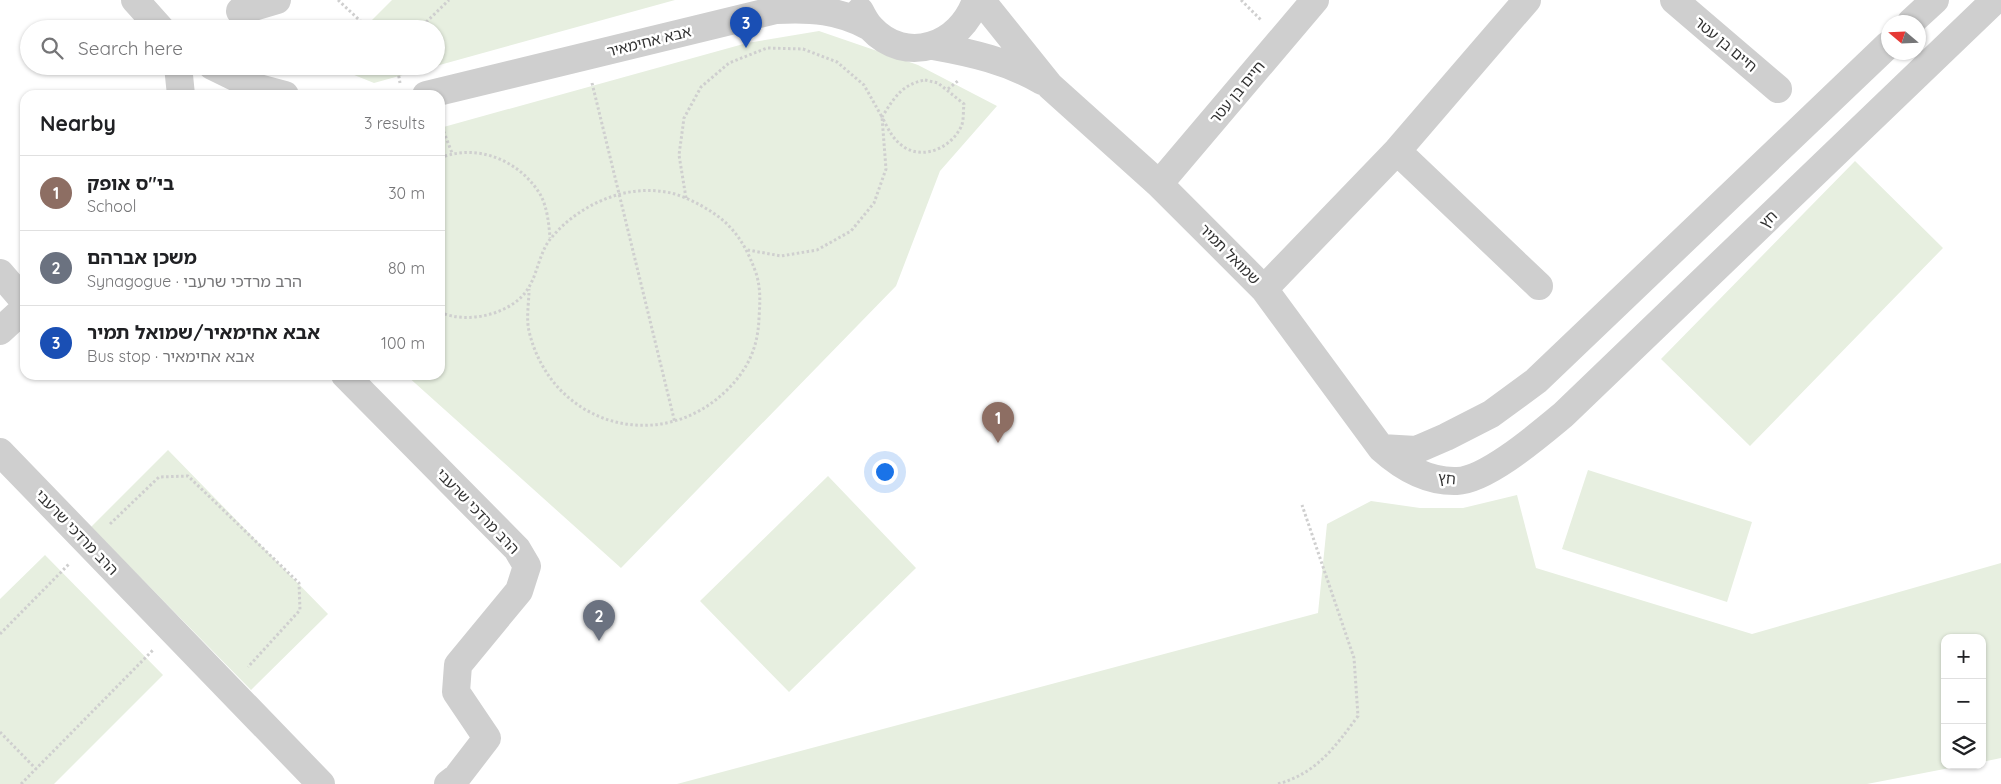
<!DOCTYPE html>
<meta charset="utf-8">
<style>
:root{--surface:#fff;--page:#f6f6f6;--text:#202124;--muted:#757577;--line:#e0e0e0;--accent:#0f766e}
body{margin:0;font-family:Quicksand,"Noto Sans Hebrew",sans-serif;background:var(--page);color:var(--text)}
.controls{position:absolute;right:15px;bottom:15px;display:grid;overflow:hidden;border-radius:10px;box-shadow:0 1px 4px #0004}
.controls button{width:45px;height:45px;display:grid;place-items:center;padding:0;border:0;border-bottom:1px solid var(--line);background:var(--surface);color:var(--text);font:25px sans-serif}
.compass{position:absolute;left:1881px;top:15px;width:45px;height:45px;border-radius:50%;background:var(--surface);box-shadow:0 1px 4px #0004;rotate:289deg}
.you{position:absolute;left:884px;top:471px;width:18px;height:18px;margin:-12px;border:4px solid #fff;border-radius:50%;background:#1a73e8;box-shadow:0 0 0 8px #1a73e833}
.badge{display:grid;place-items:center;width:32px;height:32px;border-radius:50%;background:var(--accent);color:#fff;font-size:16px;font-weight:700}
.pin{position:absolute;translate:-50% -41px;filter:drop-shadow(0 1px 2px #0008)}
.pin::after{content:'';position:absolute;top:26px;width:18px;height:15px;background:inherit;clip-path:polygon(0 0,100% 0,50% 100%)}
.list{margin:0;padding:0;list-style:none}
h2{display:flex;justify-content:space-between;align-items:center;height:65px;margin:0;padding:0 20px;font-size:21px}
h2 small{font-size:16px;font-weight:400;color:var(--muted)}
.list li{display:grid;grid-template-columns:32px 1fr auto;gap:15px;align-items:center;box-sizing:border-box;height:75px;padding:0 20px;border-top:1px solid var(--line)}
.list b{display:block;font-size:19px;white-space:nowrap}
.list p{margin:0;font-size:16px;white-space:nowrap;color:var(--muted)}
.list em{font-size:16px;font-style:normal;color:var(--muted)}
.icon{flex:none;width:28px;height:28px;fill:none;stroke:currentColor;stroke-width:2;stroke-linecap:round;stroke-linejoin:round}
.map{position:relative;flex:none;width:2001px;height:784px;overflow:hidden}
.search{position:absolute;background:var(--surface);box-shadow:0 1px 4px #0004;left:20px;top:20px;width:425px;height:55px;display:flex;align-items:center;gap:12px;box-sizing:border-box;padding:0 18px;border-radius:28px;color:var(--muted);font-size:19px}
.panel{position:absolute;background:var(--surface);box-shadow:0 1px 4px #0004;left:20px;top:90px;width:425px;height:290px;border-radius:15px}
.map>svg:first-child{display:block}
.green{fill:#e7efe0}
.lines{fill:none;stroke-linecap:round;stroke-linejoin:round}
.path{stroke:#cfcfcf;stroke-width:3;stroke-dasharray:2.5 2.5;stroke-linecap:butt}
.minor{stroke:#cfcfcf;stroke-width:28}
.labels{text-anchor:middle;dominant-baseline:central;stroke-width:5;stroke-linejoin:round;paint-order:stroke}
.street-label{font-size:15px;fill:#323232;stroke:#fff}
</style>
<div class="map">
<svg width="2001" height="784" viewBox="0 0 2001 784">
<rect width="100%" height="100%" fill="#fff"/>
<path class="green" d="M 392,0 L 675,0 L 436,66 L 436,29 L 363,29 Z
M 819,31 L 918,65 L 997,106 L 940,171 L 896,286 L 621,568 L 406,375 L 440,375 L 440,128 L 747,43 Z
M 332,66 L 435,66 L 374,83 Z
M 1855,161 L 1943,248 L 1750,446 L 1661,359 Z
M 168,450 L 328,614 L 251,690 L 91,527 Z
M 1588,470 L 1752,522 L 1727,602 L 1562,549 Z
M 828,476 L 916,568 L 789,692 L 700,601 Z
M 1517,495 L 1536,568 L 1752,634 L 2001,563 L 2001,758 L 1982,762 L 1982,638 L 1945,638 L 1945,765 L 1965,765 L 1867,784 L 677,784 L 1318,613 L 1327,524 L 1371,501 L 1420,508 L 1463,508 Z
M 45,555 L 163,675 L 54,784 L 0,784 L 0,599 Z"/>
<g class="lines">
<path class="path" d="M 338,0 L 369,29
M 1241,0 L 1261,20
M 205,29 L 215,24
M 419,29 L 449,0
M 397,66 L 400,83
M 925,80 L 938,83 L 964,104 C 963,111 964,121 961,127 C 949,151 916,163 896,140 C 890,134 886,124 882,117 C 894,98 902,84 925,80 Z
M 592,83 L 675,423
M 948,89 L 959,80
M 440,122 L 452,153
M 440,158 C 477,143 519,160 540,194 C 547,206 549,224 550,238
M 686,198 L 679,155 L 684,118 L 701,87 L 729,63 L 767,48 L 803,49 L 837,62 L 864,85 L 882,117 L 886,169 L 874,203 L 851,231 L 817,250 L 781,256 L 748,250
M 440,312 C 467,325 514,314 529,287 C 538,272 540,250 552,237 C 583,200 641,177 688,199 C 725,216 742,234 756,273 C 761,289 760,302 759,318 C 758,347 748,369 728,389 C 660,457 551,425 529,331 C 526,318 529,302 529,289
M 110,524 L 159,477 L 188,476 L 299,583 L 300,610 L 248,667
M 0,634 L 70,563
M 0,732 L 36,769
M 21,784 L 153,650
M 1278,784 C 1317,773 1335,747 1358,716 L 1354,658 L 1302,505"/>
<path class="minor" d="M 135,0 L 161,29
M 981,0 L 1050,86 L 1159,184 L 1264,289 L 1381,448 C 1402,467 1428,482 1457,481 C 1487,480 1540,434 1563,415 L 1995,0
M 1674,0 L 1778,89
M 240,11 L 277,0
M 860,11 C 863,17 866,23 871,28 C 906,66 961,46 976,0
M 1911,22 L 1935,0
M 933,46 C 972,53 1008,61 1042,81
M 178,66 L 181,95
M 212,66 L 255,87 L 285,95
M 426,95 L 776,10 C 810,8 840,10 870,27
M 1397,151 L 1539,286
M 1159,184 L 1315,0
M 0,273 L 25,302
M 1264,289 L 1397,151 L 1527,0
M 0,331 L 25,308
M 345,375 L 517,549 L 527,566 L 519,591 L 458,665 L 456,692 L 487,738 L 457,777 L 448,784
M 1381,448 L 1416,450 L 1446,437 L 1491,414 L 1536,381 L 1888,45
M 0,452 L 321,784"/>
</g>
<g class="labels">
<g class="street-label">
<text transform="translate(649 41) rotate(-14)">אבא אחימאיר</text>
<text transform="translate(1726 44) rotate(40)">חיים בן עטר</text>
<text transform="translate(1237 92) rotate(-50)">חיים בן עטר</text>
<text transform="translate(1768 219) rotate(-44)">חץ</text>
<text transform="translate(1230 254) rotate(45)">שמואל תמיר</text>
<text transform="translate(1447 478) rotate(5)">חץ</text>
<text transform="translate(478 511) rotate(46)">הרב מרדכי שרעבי</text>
<text transform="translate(77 532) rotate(46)">הרב מרדכי שרעבי</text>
</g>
</g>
</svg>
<div class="controls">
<button>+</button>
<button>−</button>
<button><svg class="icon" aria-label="layers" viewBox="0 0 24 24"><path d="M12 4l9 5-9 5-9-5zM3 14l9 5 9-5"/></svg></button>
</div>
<svg class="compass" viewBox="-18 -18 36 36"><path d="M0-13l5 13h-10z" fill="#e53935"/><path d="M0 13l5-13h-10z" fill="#757577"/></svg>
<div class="you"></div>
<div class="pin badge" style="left:998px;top:443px;background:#8d6e63">1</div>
<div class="pin badge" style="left:599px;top:641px;background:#6b7280">2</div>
<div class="pin badge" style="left:746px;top:48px;background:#1a4fb4">3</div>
<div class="search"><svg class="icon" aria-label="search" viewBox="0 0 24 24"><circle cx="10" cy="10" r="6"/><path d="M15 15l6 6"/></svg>Search here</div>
<section class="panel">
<h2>Nearby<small>3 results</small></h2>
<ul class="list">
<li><span class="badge" style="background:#8d6e63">1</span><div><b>בי&quot;ס אופק</b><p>School</p></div><em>30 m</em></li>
<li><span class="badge" style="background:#6b7280">2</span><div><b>משכן אברהם</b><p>Synagogue · הרב מרדכי שרעבי</p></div><em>80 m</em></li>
<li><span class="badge" style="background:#1a4fb4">3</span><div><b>אבא אחימאיר/שמואל תמיר</b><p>Bus stop · אבא אחימאיר</p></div><em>100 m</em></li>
</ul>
</section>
</div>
